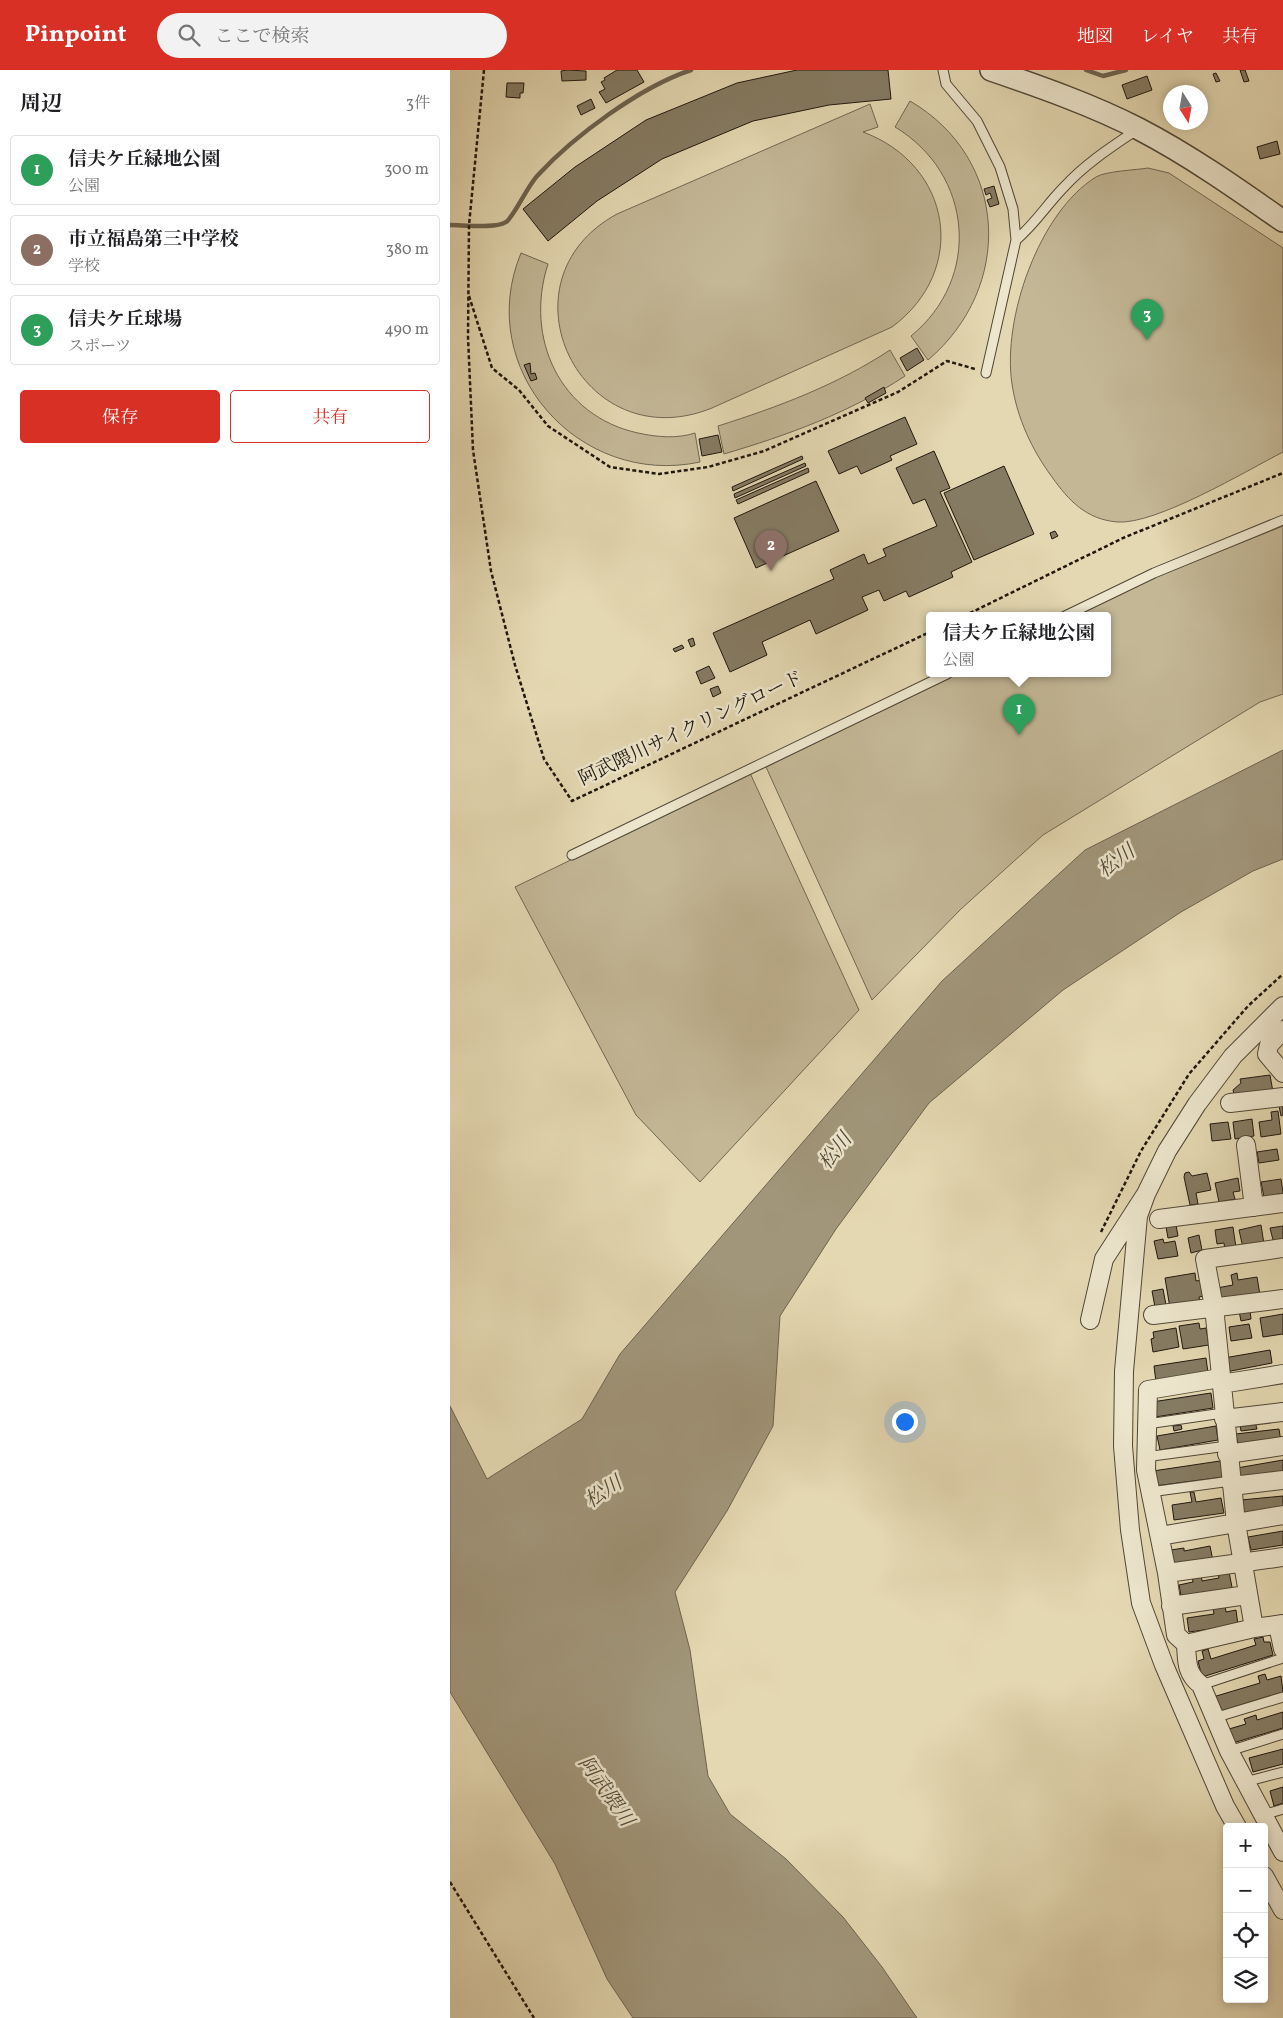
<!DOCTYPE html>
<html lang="ja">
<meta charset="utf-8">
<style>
:root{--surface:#fff;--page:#f2f2f2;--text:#202124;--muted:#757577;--line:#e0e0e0;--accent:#d93025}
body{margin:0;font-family:Vollkorn,"Noto Serif JP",serif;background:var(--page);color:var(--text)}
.controls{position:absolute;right:15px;bottom:15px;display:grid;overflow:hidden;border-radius:5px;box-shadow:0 2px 8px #0003}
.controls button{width:45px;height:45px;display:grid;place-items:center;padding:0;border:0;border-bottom:1px solid var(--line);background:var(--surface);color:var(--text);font:25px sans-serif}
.compass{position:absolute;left:713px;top:15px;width:45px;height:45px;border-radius:50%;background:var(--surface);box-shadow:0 2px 8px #0003;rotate:169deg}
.you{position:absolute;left:454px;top:1351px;width:18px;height:18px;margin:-12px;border:4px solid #fff;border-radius:50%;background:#1a73e8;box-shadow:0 0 0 8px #1a73e833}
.badge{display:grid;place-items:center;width:32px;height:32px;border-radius:50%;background:var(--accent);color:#fff;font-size:16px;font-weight:700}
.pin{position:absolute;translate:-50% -41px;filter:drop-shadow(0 1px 2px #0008)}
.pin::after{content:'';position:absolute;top:26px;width:18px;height:15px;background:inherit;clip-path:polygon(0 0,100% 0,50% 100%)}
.popup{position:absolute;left:476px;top:542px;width:185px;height:65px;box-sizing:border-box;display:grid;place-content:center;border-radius:5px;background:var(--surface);filter:drop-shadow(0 1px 4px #0005);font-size:16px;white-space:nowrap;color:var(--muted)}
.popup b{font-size:19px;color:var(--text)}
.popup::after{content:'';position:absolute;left:50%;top:100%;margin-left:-10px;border:10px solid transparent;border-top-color:var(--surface)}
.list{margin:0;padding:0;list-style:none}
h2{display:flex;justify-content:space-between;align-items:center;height:65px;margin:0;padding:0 20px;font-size:21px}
h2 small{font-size:16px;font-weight:400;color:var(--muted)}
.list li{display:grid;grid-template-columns:32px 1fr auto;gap:15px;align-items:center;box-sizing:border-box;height:70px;margin:0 10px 10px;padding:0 10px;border:1px solid var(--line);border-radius:5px}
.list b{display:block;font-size:19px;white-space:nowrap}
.list p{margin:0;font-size:16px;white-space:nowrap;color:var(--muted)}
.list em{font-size:16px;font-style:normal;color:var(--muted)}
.actions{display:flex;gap:10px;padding:15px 20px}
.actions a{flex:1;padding:11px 0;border:1px solid var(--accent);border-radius:5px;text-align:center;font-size:18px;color:var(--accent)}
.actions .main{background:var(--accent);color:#fff}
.icon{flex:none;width:28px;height:28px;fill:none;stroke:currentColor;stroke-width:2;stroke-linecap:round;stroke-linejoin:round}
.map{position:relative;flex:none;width:833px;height:1948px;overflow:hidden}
header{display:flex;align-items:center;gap:30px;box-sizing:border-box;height:70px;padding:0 25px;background:var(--accent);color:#fff}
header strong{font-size:24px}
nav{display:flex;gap:28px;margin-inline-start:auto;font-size:18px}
.search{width:350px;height:45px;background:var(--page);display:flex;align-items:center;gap:12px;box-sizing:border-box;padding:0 18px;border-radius:28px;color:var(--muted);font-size:19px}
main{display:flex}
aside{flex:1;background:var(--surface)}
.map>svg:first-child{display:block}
.green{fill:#c3b796;stroke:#716752}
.water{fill:#a1967a;stroke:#6d634f}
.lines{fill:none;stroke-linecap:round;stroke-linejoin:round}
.stream{stroke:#6d634f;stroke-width:4.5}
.building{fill:#857b63;stroke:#1f170e}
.service-casing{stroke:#504737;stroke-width:11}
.minor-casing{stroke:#504737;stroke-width:20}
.tertiary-casing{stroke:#504737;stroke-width:24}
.path{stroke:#1f170e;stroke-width:2.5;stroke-dasharray:4 2.5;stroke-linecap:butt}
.service{stroke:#ede6cd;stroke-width:9}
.minor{stroke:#ede6cd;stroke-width:18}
.tertiary{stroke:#ede6cd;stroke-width:21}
.labels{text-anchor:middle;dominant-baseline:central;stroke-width:5;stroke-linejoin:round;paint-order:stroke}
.street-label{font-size:19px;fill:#1f170e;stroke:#ede6cd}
.water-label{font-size:20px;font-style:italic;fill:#534a39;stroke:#ede6cd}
</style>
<header>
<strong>Pinpoint</strong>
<div class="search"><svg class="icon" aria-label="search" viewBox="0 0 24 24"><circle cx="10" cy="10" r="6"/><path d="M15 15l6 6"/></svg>ここで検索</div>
<nav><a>地図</a><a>レイヤ</a><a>共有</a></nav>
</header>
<main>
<aside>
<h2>周辺<small>3件</small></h2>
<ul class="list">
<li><span class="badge" style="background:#2e9e5b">1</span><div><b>信夫ケ丘緑地公園</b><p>公園</p></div><em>300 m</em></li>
<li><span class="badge" style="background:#8d6e63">2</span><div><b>市立福島第三中学校</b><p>学校</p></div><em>380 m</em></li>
<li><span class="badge" style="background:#2e9e5b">3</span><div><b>信夫ケ丘球場</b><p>スポーツ</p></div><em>490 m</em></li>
</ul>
<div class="actions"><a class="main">保存</a><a>共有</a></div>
</aside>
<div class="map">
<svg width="833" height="1948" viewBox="0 0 833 1948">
<rect width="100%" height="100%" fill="#e4d8b2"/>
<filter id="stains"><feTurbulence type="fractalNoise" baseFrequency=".004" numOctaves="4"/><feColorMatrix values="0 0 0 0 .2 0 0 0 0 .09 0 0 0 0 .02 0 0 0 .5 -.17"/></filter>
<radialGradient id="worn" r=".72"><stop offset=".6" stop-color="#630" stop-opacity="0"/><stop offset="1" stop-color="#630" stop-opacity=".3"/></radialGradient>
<path class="green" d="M 460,31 C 559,89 564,217 478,290 L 461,266 C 532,208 523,104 445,57 Z
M 420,34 L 428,57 L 413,62 C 502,95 519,200 442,257 L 262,338 C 131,391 44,211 167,144 Z
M 698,98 L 719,103 L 833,178 L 833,382 C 796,401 706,455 667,452 C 636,449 619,431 602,407 C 582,380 567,348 562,314 C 552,249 589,142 646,107 C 656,101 686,100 698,98 Z
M 71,183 L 98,194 C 74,268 110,346 188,363 C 206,367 227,369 245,363 L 250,392 C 129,418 23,299 71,183 Z
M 440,280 L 455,306 C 399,343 338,365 274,384 L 268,356 C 328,337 387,315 440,280 Z
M 833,456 L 833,624 L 810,632 L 593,765 L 511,839 L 422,930 L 316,697 L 508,604 L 658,604 L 658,546 L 626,546 L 706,507 Z
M 300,703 L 409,940 L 250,1112 L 186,1045 L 65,817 Z"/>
<path class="water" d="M 833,680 L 833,789 L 803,801 L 731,842 L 613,920 L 479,1033 L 386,1159 L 330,1246 L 323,1356 L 277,1441 L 225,1522 L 240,1580 L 258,1706 L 280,1744 L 336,1789 L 393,1847 L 432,1897 L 467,1948 L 183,1948 L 157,1909 L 105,1794 L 0,1622 L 0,1336 L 37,1409 L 132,1349 L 170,1284 L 492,911 L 635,780 Z"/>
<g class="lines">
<path class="stream" d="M 636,0 L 653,6 L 676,0
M 0,155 C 13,155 46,159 56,152 C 63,148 78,115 88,105 C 124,66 190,17 241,0"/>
</g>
<path class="building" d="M 117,0 L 136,1 L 136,10 L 112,11 L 111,1 Z
M 167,0 L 187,0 L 194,12 L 156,33 L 149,22 L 155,19 L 151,12 L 155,10 L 154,8 Z
M 347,0 L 438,0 L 441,29 L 379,35 L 303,51 L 212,89 L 147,131 L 98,171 L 73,139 L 125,97 L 196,50 L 287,13 Z
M 790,0 L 795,0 L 799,11 L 794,12 Z
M 766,3 L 770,11 L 766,12 L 763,4 Z
M 697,6 L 702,20 L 677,29 L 672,15 Z
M 57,13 L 74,13 L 73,23 L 70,23 L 70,28 L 56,27 Z
M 141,29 L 145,38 L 131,45 L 127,36 Z
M 827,71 L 830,84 L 810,89 L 807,77 Z
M 544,116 L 549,134 L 540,137 L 537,130 L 542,128 L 540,123 L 536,125 L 534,119 Z
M 467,278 L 474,290 L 457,301 L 450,288 Z
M 80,293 L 81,304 L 85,303 L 87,309 L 81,311 L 74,295 Z
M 434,317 L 436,323 L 418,333 L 415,328 Z
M 455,347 L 467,374 L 440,386 L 442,390 L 411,404 L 407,396 L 389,404 L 378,381 Z
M 268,365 L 272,382 L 252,386 L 249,369 Z
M 484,381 L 500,418 L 490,422 L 522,492 L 501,502 L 503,507 L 459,527 L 456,521 L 434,531 L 429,520 L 412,527 L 418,540 L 366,564 L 360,550 L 312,572 L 317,585 L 280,602 L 263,563 L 384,509 L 380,500 L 414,484 L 418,494 L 436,486 L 433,479 L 487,456 L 475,429 L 463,434 L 446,398 Z
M 352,386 L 353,389 L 283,421 L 282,417 Z
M 355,393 L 356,396 L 285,428 L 284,424 Z
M 554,396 L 584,464 L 524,490 L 494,423 Z
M 358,398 L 359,402 L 288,434 L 286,430 Z
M 366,411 L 389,461 L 306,498 L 284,448 Z
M 605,461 L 608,466 L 602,469 L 600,463 Z
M 243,568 L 245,575 L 241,577 L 238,570 Z
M 232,575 L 234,578 L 225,582 L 223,579 Z
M 259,596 L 265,608 L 251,614 L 246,602 Z
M 268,616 L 271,623 L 263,627 L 260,619 Z
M 820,1005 L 823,1022 L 785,1027 L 783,1020 L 791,1013 L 790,1009 Z
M 833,1035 L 833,1045 L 831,1046 L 829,1036 Z
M 828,1041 L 831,1064 L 811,1067 L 809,1052 L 822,1050 L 821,1042 Z
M 802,1049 L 804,1066 L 785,1069 L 783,1052 Z
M 778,1052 L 781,1069 L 762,1071 L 760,1054 Z
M 827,1079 L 829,1090 L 809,1093 L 807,1082 Z
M 739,1102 L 742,1106 L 757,1103 L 761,1120 L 746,1123 L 748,1134 L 740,1135 L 734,1107 L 735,1103 Z
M 788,1108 L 790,1121 L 783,1122 L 785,1129 L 769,1132 L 765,1113 Z
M 831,1109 L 833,1123 L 814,1127 L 811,1112 Z
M 726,1155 L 728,1166 L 718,1168 L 716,1157 Z
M 811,1155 L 814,1174 L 793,1178 L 789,1160 Z
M 833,1156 L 833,1172 L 824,1174 L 820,1158 Z
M 783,1157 L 786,1178 L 775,1180 L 774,1173 L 767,1174 L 765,1160 Z
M 749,1165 L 752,1180 L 741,1183 L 738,1168 Z
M 713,1169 L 714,1173 L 725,1171 L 728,1186 L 708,1189 L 704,1171 Z
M 745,1203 L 746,1211 L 751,1210 L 754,1226 L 749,1227 L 750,1232 L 720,1238 L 715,1208 Z
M 787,1203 L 788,1210 L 807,1207 L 810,1225 L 769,1232 L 767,1218 L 783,1215 L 781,1205 Z
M 713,1219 L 716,1235 L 705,1237 L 702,1221 Z
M 800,1240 L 801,1249 L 791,1251 L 789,1241 Z
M 833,1244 L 833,1264 L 813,1267 L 810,1248 Z
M 749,1253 L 750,1259 L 756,1258 L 759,1275 L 733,1279 L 729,1256 Z
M 799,1254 L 802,1268 L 781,1271 L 779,1257 Z
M 726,1258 L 729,1277 L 703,1282 L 701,1269 L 704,1268 L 703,1262 Z
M 820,1280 L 822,1293 L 776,1302 L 774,1288 Z
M 756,1288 L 758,1303 L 706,1312 L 704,1296 Z
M 761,1323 L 763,1338 L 705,1347 L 702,1332 Z
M 805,1352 L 807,1359 L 791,1361 L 790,1355 Z
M 731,1355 L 732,1359 L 724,1361 L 723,1356 Z
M 766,1356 L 768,1370 L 710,1380 L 707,1366 Z
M 829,1359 L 831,1372 L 788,1377 L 786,1364 Z
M 833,1390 L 833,1404 L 789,1411 L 787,1398 Z
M 770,1391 L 773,1407 L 705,1416 L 703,1401 Z
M 740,1422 L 744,1422 L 746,1432 L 771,1428 L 774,1443 L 724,1450 L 722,1435 L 742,1432 Z
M 833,1426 L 833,1439 L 793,1443 L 791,1430 Z
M 833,1461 L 833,1475 L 801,1480 L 798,1467 Z
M 760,1476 L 763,1491 L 724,1497 L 721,1480 L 734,1478 L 734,1481 Z
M 779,1502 L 783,1522 L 732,1531 L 729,1515 L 743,1512 L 742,1506 L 751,1504 L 752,1511 L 769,1508 L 768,1503 Z
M 775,1536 L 776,1542 L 786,1540 L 788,1555 L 739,1562 L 737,1548 L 764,1544 L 763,1538 Z
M 813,1567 L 814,1572 L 820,1572 L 823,1585 L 752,1607 L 748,1591 L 754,1589 L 752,1581 L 758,1579 L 761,1589 L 806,1575 L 804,1569 Z
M 815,1604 L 817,1610 L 831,1606 L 833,1622 L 768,1642 L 763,1627 L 810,1613 L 808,1606 Z
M 833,1642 L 833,1658 L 783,1673 L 779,1659 L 796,1654 L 794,1649 L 806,1645 L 807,1650 Z
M 833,1679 L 833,1694 L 803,1702 L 799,1688 Z
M 833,1717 L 833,1733 L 824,1736 L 820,1721 Z"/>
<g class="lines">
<defs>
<path id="service" d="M 493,0 L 496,14 L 527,51 L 550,97 L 563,139 L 566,170 L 536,303
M 566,170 C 586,153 597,134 615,116 C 636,93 663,76 688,59
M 615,546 L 704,503 L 833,450
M 122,785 L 497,604
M 697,1354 L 773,1343
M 695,1387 L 777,1376
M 700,1422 L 781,1411
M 751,1615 L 833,1588
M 764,1648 L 833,1627
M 779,1681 L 833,1664
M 795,1712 L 833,1702
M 813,1745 L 833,1739"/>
<path id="minor" d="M 833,960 L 819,975 L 817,984 L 833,1003
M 780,1033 L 833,1027
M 796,1075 L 804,1137
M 696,1124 L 688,1146 L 674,1301 L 673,1376 L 680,1460 L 691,1533 L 714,1595 L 775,1736 L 787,1757
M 709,1149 L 833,1133
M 833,1178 L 755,1189 L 764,1237 L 786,1453 L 804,1558 L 833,1554
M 703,1245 L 833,1229
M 640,1250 L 654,1189 L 696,1124 L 717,1081 L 747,1034 L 783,986 L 833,936
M 770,1308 L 698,1320 L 696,1400 L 717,1503 L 726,1565 L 736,1574 C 737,1591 736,1604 751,1615 L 779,1681 L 833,1782
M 771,1314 L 833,1304
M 774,1349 L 833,1342
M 777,1384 L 833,1376
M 782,1416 L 833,1410
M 710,1466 L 833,1445
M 717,1503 L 833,1487
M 721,1536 L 797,1525
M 828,1555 L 833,1579
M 736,1574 L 804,1558
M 814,1806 L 833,1840"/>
<path id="tertiary" d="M 541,0 C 591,17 642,35 689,59 C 739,85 786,118 833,151"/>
</defs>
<use href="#service" class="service-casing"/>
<use href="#minor" class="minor-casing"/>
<use href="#tertiary" class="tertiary-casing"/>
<path class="path" d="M 34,0 L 19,155 L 18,267 L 23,380 L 41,501 L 65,595 L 94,689 L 122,731 L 480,562
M 19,226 L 42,298 L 69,320 L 98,356 L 160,397 L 209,404 L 258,397 L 314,381 L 448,322 L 497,291 L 525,299
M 514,546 L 673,468 L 833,403
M 651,1162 L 691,1081 L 739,1004 L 798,936 L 833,904
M 0,1812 L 84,1948"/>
<use href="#service" class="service"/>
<use href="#minor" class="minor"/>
<use href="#tertiary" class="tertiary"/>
</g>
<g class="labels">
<g class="street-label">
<text transform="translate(241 659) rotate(-25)">阿武隈川サイクリングロード</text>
</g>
<g class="water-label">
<text transform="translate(667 792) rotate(-37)">松川</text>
<text transform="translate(386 1082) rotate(-52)">松川</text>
<text transform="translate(154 1423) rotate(-34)">松川</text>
<text transform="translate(155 1722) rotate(55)">阿武隈川</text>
</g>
</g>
<rect width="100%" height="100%" filter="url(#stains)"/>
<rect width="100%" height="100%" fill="url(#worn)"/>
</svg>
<div class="controls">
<button>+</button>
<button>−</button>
<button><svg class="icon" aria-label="locate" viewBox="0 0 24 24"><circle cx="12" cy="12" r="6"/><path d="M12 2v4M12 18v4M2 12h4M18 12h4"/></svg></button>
<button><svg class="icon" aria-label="layers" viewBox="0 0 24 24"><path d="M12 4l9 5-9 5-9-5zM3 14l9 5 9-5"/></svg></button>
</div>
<svg class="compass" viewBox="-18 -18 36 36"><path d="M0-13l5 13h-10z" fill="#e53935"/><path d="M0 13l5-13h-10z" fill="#757577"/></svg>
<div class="you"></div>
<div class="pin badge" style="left:569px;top:665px;background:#2e9e5b">1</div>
<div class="popup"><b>信夫ケ丘緑地公園</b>公園</div>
<div class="pin badge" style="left:321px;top:501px;background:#8d6e63">2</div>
<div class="pin badge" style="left:697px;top:270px;background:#2e9e5b">3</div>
</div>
</main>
